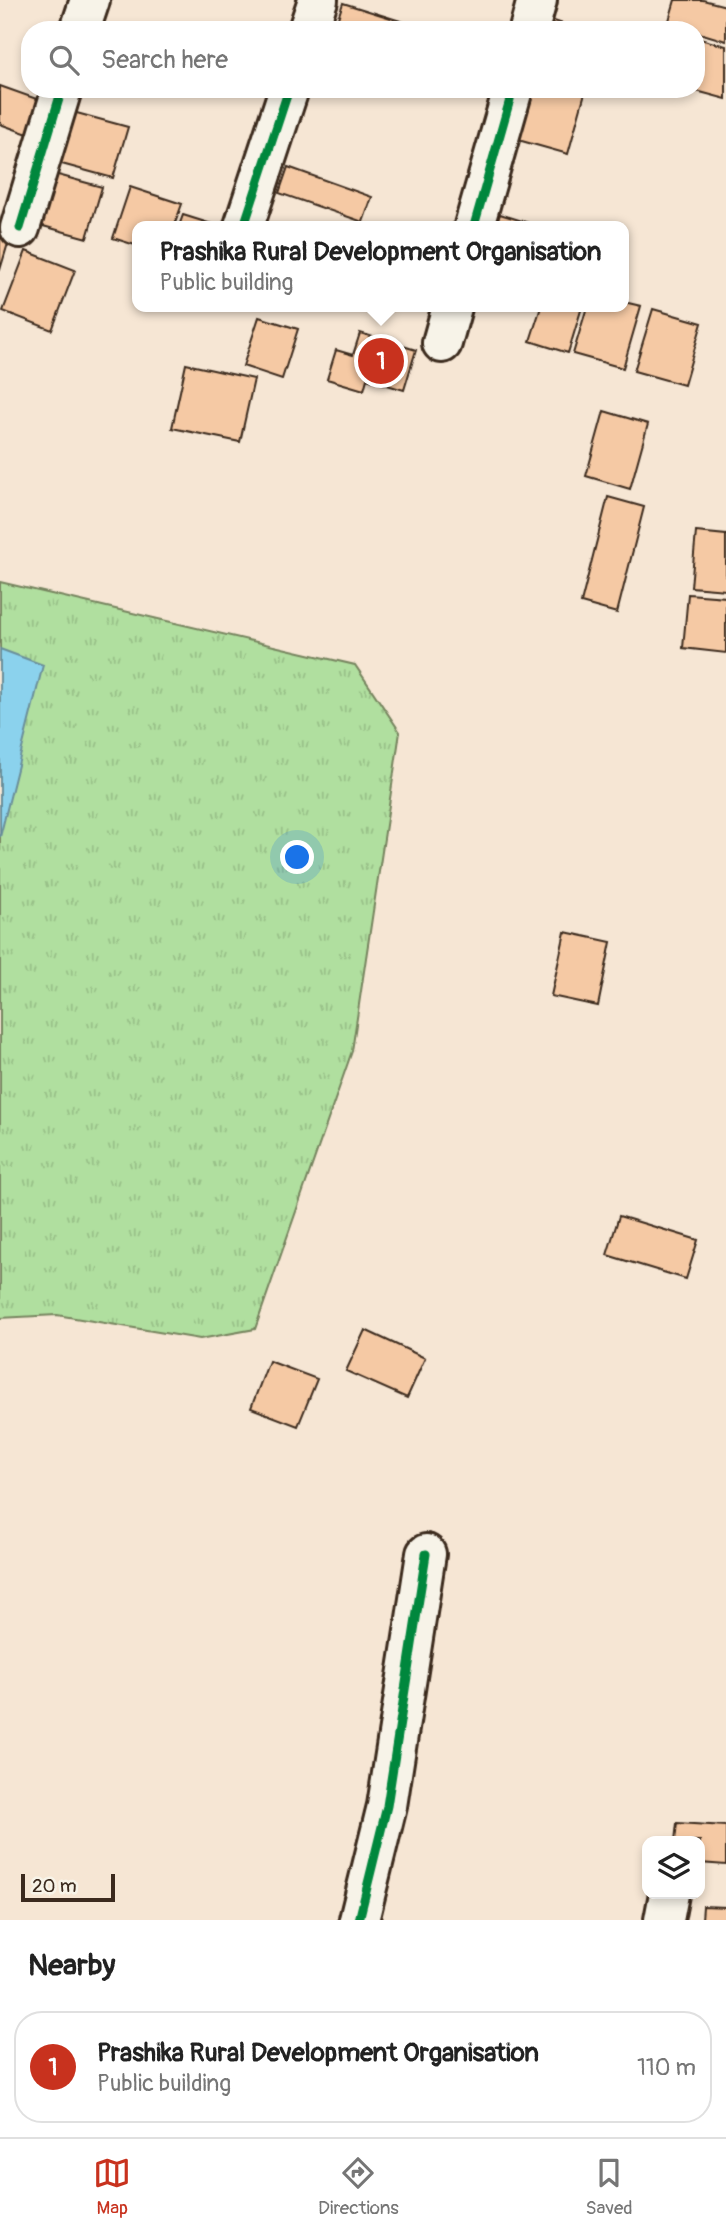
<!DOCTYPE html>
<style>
:root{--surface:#fff;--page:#f6f6f6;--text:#222;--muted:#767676;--line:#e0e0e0;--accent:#c8321e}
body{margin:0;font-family:Pangolin,sans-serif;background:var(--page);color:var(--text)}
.controls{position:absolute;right:21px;bottom:21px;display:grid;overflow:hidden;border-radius:14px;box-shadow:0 4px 10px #0003}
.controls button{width:63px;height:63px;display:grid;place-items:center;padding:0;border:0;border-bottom:2px solid var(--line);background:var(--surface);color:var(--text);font:35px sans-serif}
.scale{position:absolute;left:21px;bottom:18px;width:94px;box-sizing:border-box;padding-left:7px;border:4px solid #3b2a1e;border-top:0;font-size:19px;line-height:24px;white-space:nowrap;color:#3b2a1e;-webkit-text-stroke:5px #f7f3e8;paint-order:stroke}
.you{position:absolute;left:298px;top:858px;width:24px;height:24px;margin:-18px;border:5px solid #fff;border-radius:50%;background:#1a73e8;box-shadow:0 0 0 10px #1a73e833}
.badge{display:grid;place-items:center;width:46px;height:46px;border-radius:50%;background:var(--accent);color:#fff;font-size:23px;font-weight:700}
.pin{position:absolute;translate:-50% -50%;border:4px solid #fff;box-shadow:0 2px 7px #0006}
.popup{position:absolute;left:132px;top:221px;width:497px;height:91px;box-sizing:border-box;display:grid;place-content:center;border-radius:14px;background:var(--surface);filter:drop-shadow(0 2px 5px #0005);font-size:23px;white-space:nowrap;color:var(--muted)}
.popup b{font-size:26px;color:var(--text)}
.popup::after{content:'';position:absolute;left:50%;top:100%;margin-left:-14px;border:14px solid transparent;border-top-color:var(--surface)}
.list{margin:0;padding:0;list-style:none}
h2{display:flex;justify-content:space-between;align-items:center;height:91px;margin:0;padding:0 28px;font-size:30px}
h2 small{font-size:23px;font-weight:400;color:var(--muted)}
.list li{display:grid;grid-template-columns:46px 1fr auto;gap:21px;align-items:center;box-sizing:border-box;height:112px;margin:0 14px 14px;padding:0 14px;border:2px solid var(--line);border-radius:28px}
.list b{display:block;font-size:26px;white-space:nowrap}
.list p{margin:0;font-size:23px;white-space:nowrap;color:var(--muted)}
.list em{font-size:23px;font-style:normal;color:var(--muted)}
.icon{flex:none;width:38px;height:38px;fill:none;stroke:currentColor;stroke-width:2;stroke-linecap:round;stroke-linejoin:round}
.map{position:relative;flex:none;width:726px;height:1920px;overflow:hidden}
.search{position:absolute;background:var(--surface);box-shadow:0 4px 10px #0003;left:21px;right:21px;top:21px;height:77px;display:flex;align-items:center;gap:18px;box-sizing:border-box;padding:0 24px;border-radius:28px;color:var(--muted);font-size:26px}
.sheet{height:217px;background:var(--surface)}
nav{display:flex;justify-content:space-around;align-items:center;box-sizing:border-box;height:98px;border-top:2px solid var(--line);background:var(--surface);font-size:19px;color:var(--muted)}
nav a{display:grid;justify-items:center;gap:4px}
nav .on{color:var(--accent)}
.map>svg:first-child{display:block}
.grass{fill:url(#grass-tufts);stroke:#76845e;stroke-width:2}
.water{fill:#8bd2ed;stroke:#6b8f9a;stroke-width:2}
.building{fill:#f5c9a4;stroke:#3b2a1e;stroke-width:2}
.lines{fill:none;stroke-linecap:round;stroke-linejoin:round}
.minor-casing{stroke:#3b2a1e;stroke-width:44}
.minor{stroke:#f7f3e8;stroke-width:38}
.cycleway-casing{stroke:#f7f3e8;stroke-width:13}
.cycleway{stroke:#00873e;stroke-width:9}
</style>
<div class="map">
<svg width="726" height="1920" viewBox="0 0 726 1920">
<defs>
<pattern id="grass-tufts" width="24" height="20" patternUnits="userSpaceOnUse" patternTransform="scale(1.75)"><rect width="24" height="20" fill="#b0df9f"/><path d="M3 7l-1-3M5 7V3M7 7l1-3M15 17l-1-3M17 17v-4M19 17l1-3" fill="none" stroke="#98c088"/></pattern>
</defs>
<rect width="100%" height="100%" fill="#f6e6d4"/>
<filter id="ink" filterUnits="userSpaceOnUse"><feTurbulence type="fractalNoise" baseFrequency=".0143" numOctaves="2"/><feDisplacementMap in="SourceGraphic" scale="14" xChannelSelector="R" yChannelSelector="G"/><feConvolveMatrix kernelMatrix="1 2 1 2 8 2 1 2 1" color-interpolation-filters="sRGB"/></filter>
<g filter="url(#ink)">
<path class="grass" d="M 0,582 L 355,665 L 400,732 L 352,1051 L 255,1329 L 200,1339 L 57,1315 L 0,1318 Z"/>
<path class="water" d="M 0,649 L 43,665 L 0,837 Z"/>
<path class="building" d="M 675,0 L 703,0 L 726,6 L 726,41 L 696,32 L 696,30 L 688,30 L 668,24 Z
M 343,3 L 426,29 L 426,30 L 334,30 Z
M 548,19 L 581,30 L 544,30 Z
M 696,38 L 726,46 L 726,99 L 689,89 L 696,89 Z
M 0,86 L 48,103 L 36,137 L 0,124 Z
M 524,89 L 586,89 L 568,154 L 511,138 Z
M 73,112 L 128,127 L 113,178 L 58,163 Z
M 288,167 L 372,197 L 363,222 L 279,193 Z
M 47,172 L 102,187 L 87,238 L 32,223 Z
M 130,187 L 182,204 L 174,226 L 138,226 L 138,246 L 113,238 Z
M 500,214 L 538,226 L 496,226 Z
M 183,215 L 218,226 L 179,226 Z
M 0,237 L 9,240 L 0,270 Z
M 26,251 L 75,270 L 52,330 L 3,311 Z
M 624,302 L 641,306 L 623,368 L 573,354 L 587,307 L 624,307 Z
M 541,307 L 582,307 L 568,353 L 530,341 Z
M 653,309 L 702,323 L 684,385 L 634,371 Z
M 259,317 L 298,329 L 282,379 L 243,366 Z
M 360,333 L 416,350 L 404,390 L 367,379 L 364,390 L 327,379 L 336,350 L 353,355 Z
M 186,364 L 254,379 L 240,442 L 172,428 Z
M 604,411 L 648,424 L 630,489 L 586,476 Z
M 608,497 L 644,507 L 617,613 L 581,603 Z
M 696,532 L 726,535 L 726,590 L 691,587 Z
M 688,594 L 726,597 L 726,653 L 683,648 Z
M 565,932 L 611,942 L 598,1006 L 551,996 Z
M 619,1216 L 698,1240 L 686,1279 L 607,1255 Z
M 365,1330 L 425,1358 L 407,1398 L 346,1371 Z
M 269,1361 L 317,1379 L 298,1426 L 251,1408 Z
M 677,1823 L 726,1826 L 726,1865 L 700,1863 L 700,1841 L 675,1841 Z
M 703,1906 L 726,1907 L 726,1920 L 702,1920 Z"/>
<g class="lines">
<defs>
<path id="minor" d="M 80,30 L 90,0
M 308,30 L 318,0
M 529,30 L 537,0
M 244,226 L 289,89
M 474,226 L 513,89
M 20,228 L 62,89
M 442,343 L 452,307
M 359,1920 L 387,1806 L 426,1554
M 664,1920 L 669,1894"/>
</defs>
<use href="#minor" class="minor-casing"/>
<use href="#minor" class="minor"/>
<defs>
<path id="cycleway" d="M 244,226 L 289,89
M 474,226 L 513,89
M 20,228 L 62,89
M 359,1920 L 387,1806 L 426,1554"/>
</defs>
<use href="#cycleway" class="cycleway-casing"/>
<use href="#cycleway" class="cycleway"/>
</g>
</g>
</svg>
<div class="controls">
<button><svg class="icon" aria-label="layers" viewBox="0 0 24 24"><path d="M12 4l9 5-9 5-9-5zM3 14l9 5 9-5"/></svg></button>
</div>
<div class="scale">20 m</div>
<div class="you"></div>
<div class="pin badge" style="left:381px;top:361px">1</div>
<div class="popup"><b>Prashika Rural Development Organisation</b>Public building</div>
<div class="search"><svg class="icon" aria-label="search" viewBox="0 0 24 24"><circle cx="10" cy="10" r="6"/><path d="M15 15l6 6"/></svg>Search here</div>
</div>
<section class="sheet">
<h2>Nearby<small></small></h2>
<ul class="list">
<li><span class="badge">1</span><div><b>Prashika Rural Development Organisation</b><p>Public building</p></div><em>110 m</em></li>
</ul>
</section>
<nav>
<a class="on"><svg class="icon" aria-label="map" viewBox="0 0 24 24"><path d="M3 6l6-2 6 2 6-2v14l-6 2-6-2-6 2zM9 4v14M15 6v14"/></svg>Map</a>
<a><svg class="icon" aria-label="directions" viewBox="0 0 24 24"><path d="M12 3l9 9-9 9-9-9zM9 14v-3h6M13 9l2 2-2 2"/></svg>Directions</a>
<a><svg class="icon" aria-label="saved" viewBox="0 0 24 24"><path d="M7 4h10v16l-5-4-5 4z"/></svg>Saved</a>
</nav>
